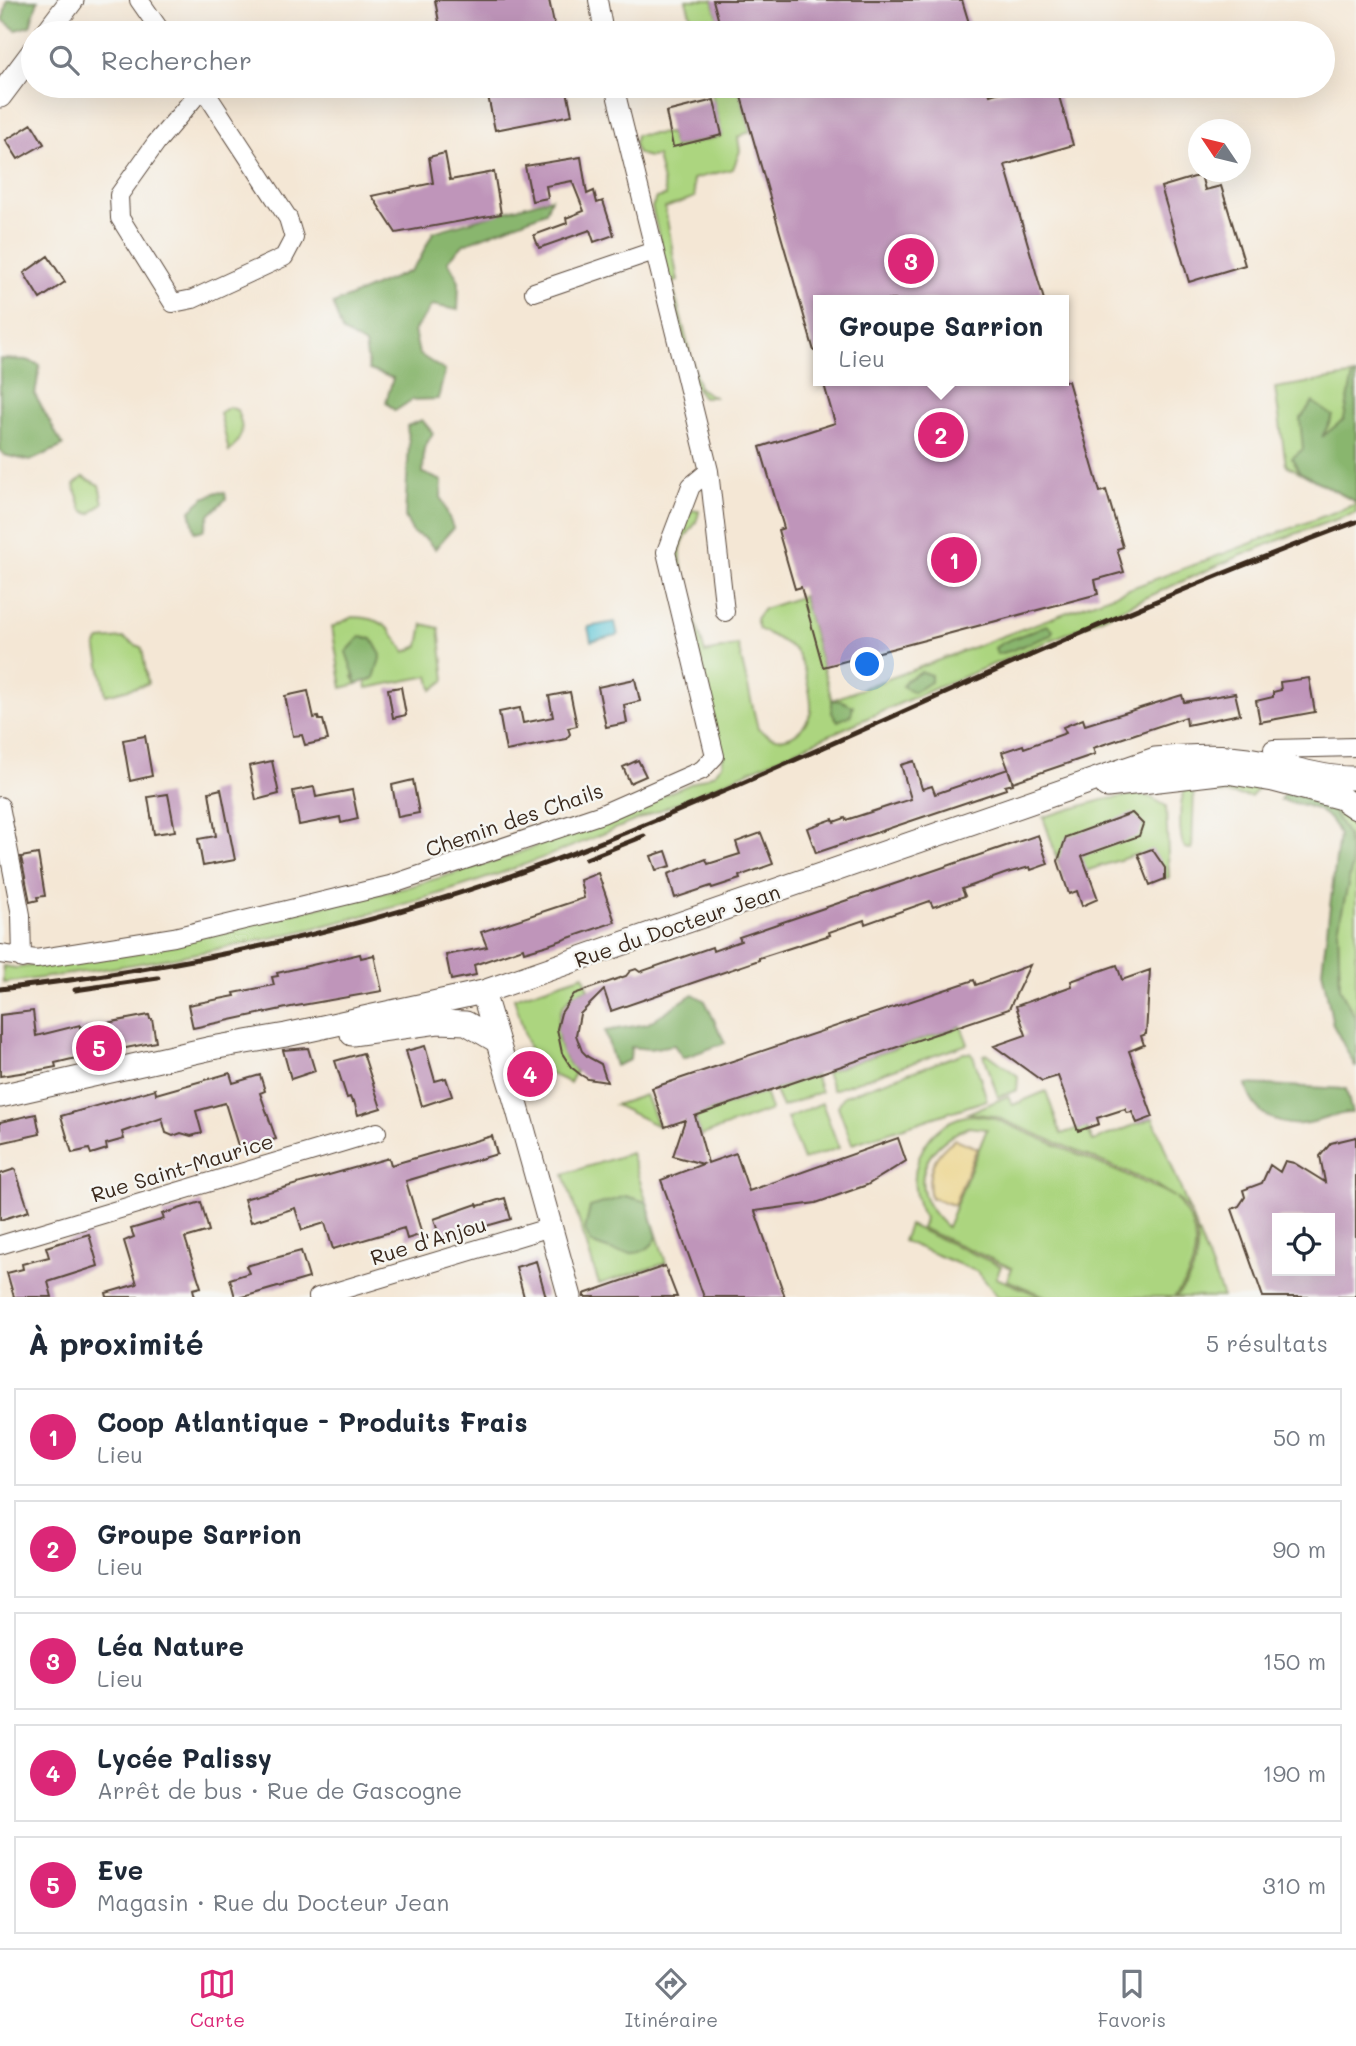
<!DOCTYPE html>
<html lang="fr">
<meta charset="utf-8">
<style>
:root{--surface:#fff;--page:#f6f6f7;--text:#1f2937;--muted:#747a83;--line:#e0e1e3;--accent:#db2777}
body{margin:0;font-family:Mali,sans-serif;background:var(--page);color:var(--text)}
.controls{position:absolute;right:21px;bottom:21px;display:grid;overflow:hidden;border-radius:0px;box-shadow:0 7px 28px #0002}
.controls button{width:63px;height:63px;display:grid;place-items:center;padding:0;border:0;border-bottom:2px solid var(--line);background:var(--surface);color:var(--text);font:35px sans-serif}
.compass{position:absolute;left:1188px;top:119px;width:63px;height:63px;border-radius:50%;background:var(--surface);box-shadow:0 7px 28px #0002;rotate:305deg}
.you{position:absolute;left:868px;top:665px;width:24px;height:24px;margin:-18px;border:5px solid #fff;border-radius:50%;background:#1a73e8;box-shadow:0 0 0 10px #1a73e833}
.badge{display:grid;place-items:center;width:46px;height:46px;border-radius:50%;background:var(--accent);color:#fff;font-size:23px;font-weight:700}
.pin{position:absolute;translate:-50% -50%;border:4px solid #fff;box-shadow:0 2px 7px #0006}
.popup{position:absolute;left:813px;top:295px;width:256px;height:91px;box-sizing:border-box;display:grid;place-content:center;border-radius:0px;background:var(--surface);filter:drop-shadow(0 2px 5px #0005);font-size:23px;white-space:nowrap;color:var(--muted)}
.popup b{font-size:26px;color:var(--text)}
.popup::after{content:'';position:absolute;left:50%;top:100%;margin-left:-14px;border:14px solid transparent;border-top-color:var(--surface)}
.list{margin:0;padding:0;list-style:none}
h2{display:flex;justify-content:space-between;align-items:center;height:91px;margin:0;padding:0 28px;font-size:30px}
h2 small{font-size:23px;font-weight:400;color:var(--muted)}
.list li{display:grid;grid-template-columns:46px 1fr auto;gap:21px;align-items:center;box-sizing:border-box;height:98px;margin:0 14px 14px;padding:0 14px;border:2px solid var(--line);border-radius:0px}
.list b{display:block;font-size:26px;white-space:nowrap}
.list p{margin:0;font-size:23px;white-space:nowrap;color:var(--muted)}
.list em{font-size:23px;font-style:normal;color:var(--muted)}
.icon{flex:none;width:38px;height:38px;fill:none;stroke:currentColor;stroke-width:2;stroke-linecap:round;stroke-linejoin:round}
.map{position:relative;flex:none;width:1356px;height:1297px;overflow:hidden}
.search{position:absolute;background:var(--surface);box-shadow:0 7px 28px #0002;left:21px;right:21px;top:21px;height:77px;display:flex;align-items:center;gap:18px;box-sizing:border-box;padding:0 24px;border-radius:38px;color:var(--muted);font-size:26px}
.sheet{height:651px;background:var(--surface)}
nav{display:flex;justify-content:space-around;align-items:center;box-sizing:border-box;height:98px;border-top:2px solid var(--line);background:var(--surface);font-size:19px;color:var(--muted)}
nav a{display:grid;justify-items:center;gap:4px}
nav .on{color:var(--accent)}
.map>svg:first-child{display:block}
.green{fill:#acd57f;stroke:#74804e;stroke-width:2;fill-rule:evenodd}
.forest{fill:#89b66e;stroke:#627046;stroke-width:2}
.sand{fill:#eeda9e;stroke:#94825e;stroke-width:2}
.water{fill:#5bc5d6;stroke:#4b787a;stroke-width:2}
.building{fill:#bf95ba;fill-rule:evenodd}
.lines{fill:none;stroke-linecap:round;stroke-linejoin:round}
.minor-casing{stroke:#574639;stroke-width:20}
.tertiary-casing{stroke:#574639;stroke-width:25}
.minor{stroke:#fff;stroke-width:18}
.tertiary{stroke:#fff;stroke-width:23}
.rail{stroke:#3b2a1e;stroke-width:5}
.labels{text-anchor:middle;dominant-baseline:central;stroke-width:5;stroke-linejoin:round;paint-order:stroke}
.street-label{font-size:21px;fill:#3b2a1e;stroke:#f6f6f2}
</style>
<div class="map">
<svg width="1356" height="1297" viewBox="0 0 1356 1297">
<rect width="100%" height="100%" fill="#f6f6f2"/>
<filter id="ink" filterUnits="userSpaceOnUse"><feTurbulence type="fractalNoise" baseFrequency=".0143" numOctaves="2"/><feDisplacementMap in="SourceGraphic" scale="14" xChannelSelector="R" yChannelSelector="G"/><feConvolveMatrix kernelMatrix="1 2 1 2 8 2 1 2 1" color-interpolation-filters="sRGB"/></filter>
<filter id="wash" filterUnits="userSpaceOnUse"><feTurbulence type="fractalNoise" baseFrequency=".00686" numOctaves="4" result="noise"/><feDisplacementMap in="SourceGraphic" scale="28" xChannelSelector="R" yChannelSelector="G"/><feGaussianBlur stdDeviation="1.57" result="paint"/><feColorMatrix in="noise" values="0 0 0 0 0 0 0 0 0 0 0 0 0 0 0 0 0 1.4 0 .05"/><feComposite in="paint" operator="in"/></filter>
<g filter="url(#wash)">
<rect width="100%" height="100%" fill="#f4e7d5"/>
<path class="green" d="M 686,0 L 713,0 L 722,33 L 695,33 Z
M 710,86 L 738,86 L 751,131 L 738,137 L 740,151 L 733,169 L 693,179 L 695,197 L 665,208 L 678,281 L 672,283 L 699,388 L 714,397 L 703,397 L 693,385 L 652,207 L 656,198 L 666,196 L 657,156 L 649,157 L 638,154 L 634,145 L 636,135 L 670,133 L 674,147 L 722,136 Z
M 1356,375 L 1356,502 L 1286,465 L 1275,388 Z
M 229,407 L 237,410 C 245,430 243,437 229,452 L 220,413 Z
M 83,477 L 99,485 L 103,503 L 90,514 L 82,510 L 74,485 Z
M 1356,504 L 1356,513 C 1252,545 1156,595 1056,638 C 999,663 940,685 883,711 C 753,769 624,830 490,877 C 333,931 168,963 3,983 L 3,966 L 16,968 L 69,961 L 405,888 L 502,859 L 598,823 L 714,774 L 722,765 L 723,757 L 674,558 L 684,519 L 692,510 L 699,511 C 697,530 683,532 681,550 C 678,569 699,631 705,653 L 738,645 L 758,729 C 772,740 787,743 801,729 C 805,724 811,716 811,710 C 812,697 804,662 796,652 C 791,644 768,634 759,629 L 756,619 L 763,609 L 803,596 L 832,700 Z
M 352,617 C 383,617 389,627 405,652 L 419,646 L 423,624 L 439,628 L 445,680 L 432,690 L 429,676 L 367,688 L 366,683 L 374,678 L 353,677 L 357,684 L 342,688 L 332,627 Z
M 123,638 L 142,648 L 148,684 L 106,695 L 96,645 L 100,640 Z
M 1195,782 L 1264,782 L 1251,797 L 1194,790 L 1192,849 L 1185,848 C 1178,838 1179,801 1185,790 C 1188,786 1190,785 1195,782 Z
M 1139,794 L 1150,797 L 1166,806 L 1169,878 L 1165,879 L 1138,854 L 1064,878 L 1043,817 L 1102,800 Z
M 1327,800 L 1356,818 L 1356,1019 L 1340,989 L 1338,929 L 1352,866 L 1347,835 Z
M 584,975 L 588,989 C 583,991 577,992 573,995 C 549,1014 556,1054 576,1071 L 570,1083 L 534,1066 L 514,998 Z
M 961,1026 L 968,1044 L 833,1090 L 826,1072 Z
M 964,1053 L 970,1053 L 974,1058 L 987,1100 L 852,1144 L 838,1106 L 844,1096 Z
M 988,1054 L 1018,1076 L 1017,1090 L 998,1097 L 984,1055 Z
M 815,1075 L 821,1092 L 782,1107 L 774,1089 Z
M 1046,1091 L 1061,1134 L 1086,1126 L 1093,1141 L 1153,1118 L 1223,1297 L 1175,1297 C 1203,1270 1206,1224 1176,1197 C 1180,1206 1189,1215 1192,1225 C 1200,1252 1191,1277 1174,1297 L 1047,1297 L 1007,1280 L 1012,1268 L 921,1228 L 925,1218 C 901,1182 920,1126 965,1116 C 974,1114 984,1116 993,1118 L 1163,1191 L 1174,1197 L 1154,1184 L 994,1116 L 968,1113 L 1008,1096 L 1013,1105 ZM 968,1127 L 987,1129 L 947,1227 C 905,1189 920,1148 968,1127 Z
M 765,1092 L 771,1110 L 700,1136 L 695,1116 Z
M 645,1095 L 658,1126 L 615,1105 Z
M 822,1103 L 839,1148 L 803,1160 L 787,1118 Z
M 631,1153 L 666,1263 L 599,1284 L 564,1174 Z
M 909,1225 L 1001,1266 L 996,1278 L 1043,1297 L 998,1297 L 978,1272 L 903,1241 Z"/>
<path class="forest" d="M 7,0 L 38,0 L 30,26 L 16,30 L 3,20 Z
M 551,198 L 546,212 L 464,244 L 448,261 L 459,281 L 458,310 L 432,305 L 414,331 L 419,354 L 445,371 L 438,399 L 412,400 L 395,411 L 386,402 L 393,378 L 369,370 L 365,345 L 342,331 L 333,304 L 410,271 L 420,259 L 433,232 Z
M 0,359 L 27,360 L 40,365 L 35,395 L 63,446 L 30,461 L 4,455 L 0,450 Z
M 1353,375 L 1356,375 L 1356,502 L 1300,472 L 1292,458 L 1303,449 L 1300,419 L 1313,402 L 1333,416 L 1322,437 L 1344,419 Z
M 422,420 L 433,433 L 424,448 L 423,473 L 442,481 L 441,497 L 453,528 L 435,549 L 425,538 L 413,533 L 405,517 L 409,443 L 407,426 Z
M 217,492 L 225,493 L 226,499 L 209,515 L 204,530 L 195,532 L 190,510 L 204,498 Z
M 1047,625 L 1053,630 L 1051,635 L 1010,651 L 997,654 L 995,648 L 1002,643 Z
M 360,637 L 372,639 L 381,655 L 374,678 L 357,684 L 346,652 Z
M 921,672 L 931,675 L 931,682 L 913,692 L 902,686 L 906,680 Z
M 832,700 L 842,701 L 853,706 L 851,715 L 838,721 L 832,713 Z
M 1285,792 L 1327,800 L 1347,835 L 1352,866 L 1338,929 L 1340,989 L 1356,1019 L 1356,1068 L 1333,1025 L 1322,970 L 1339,835 C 1328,806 1307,806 1280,800 Z
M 693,994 L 705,1001 L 725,1043 L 683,1058 L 674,1045 L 649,1049 L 631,1047 L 630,1060 L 615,1066 L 605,1031 L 647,1024 Z
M 1246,1084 L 1346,1089 L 1352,1113 C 1336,1113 1324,1120 1309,1123 C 1279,1129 1252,1114 1246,1084 Z
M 626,1196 L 647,1202 L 657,1237 C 644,1263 612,1252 591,1243 L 585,1230 L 590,1207 Z"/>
<path class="sand" d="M 955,1139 L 977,1148 L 954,1205 L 931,1198 C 925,1172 934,1154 955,1139 Z"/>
<path class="water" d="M 615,622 L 618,635 L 591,641 L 588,627 Z"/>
<g id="blocks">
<path class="building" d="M 435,0 L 549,0 L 556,33 L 441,33 Z
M 713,0 L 962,0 L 972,33 L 722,33 Z
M 486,86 L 566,86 L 572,115 L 495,130 Z
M 738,86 L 987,86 L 990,95 L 1020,86 L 1056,86 L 1073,145 L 1005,165 L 1044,300 L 818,300 L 818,351 L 814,351 Z
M 714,100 L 722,135 L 673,147 L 666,112 Z
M 32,124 L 44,144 L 18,159 L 6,140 Z
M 445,153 L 450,180 L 494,172 L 501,214 L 396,233 L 372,196 L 433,183 L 429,157 Z
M 581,157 L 587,194 L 594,191 L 597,203 L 603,201 L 614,235 L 594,242 L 590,230 L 539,248 L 534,235 L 567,223 L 566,218 L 584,211 L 572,181 L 546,186 L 548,198 L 532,201 L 525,166 Z
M 1201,175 L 1205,190 L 1221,186 L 1245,265 L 1189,282 L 1161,187 Z
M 48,256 L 65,282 L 40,299 L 24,273 Z
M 823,381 L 1068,381 L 1100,492 L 1106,490 L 1123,547 L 1117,549 L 1124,572 L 1095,580 L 1098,594 L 823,667 L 801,587 L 795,589 L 778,530 L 784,528 L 760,447 L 835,423 Z
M 1309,678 L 1315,712 L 1260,722 L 1256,701 L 1273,697 L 1273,692 L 1281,690 L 1280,682 Z
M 635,679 L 640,701 L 624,705 L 627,723 L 606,727 L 598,687 Z
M 401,687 L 406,715 L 393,718 L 388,689 Z
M 308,691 L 314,718 L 318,717 L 319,720 L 323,720 L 328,740 L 305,745 L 302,735 L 293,736 L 285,696 Z
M 570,692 L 577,726 L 568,728 L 570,734 L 566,739 L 506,751 L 499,712 L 520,708 L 523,723 L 553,717 L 549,696 Z
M 1235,693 L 1240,714 L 1187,725 L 1186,717 L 1093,748 L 1095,754 L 1013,782 L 1002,752 L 1023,745 L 1024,748 L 1066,733 L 1063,727 L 1083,719 L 1085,725 L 1182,695 L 1184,702 Z
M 145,736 L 152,776 L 130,781 L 123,740 Z
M 638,760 L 646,776 L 630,783 L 623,767 Z
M 272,761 L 279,794 L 256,800 L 249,766 Z
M 914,761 L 922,789 L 932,786 L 935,794 L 1008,769 L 1013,784 L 1005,786 L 1006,789 L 816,853 L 807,828 L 833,819 L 834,822 L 845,818 L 846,820 L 911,799 L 901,765 Z
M 413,780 L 419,813 L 398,817 L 392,785 Z
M 314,787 L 316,797 L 352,790 L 358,819 L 341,823 L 340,817 L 299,825 L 293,791 Z
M 221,789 L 235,860 L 203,866 L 198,839 L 216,836 L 209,792 Z
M 168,794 L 175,831 L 154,834 L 148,797 Z
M 1132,813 L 1143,824 L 1139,836 L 1082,856 L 1098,899 L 1082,906 L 1077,891 L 1069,894 L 1058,861 L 1066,837 Z
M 761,833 L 773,864 L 739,876 L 740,879 L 712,888 L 711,886 L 675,898 L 668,874 L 706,859 L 708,864 L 740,854 L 736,842 Z
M 1038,835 L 1048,864 L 1031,870 L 1030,867 L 1007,873 L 962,889 L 965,896 L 933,907 L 930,901 L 865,924 L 864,920 L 829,932 L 830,935 L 759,958 L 759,960 L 611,1011 L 604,990 L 580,1014 L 576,1035 L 582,1051 L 588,1057 L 601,1064 L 607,1082 L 588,1079 L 581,1075 L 571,1067 L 562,1053 L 557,1029 L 561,1013 L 574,994 L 626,976 L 630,971 L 636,969 L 640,972 L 712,947 L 713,951 L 741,941 L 739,937 Z
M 1152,849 L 1165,868 L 1165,879 L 1150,885 L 1138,854 Z
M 666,851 L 671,866 L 656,870 L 651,856 Z
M 38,854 L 45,896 L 37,897 L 38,900 L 30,902 L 21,857 Z
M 598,873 L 615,922 L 548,945 L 524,952 L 523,948 L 474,965 L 476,975 L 451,980 L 446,955 L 487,947 L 481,932 L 584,898 L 580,880 Z
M 360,954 L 361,958 L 374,955 L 382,991 L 291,1007 L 193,1028 L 188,1005 L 235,996 L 234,993 L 274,985 L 272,977 L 278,976 L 277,973 Z
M 1030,965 L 1009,1009 L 695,1116 L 708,1163 L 736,1153 L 749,1191 L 898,1138 L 906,1161 L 867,1185 L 816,1203 L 755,1211 L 785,1297 L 704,1297 L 661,1180 L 703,1164 L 673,1156 L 685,1120 L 665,1127 L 652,1088 L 974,980 L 976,985 Z
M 1117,965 L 1122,980 L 1150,970 L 1146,1034 L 1141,1036 L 1144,1045 L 1129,1051 L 1153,1117 L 1137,1123 L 1132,1112 L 1127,1113 L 1125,1109 L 1097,1118 L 1099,1124 L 1078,1131 L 1058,1076 L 1042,1081 L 994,1046 L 1026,1035 L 1016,1006 L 1072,986 L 1071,981 Z
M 33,1011 L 36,1036 L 80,1025 L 80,1028 L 149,1015 L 150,1019 L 152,1019 L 156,1042 L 76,1058 L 55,1063 L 56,1067 L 40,1070 L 0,1076 L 0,1015 Z
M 425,1046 L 435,1081 L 446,1078 L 452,1096 L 422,1106 L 406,1051 Z
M 308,1048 L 315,1071 L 291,1079 L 283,1050 Z
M 363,1053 L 381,1108 L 358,1115 L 354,1101 L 352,1102 L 350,1097 L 347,1098 L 335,1061 Z
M 230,1073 L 233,1083 L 260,1075 L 265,1091 L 260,1093 L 276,1139 L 239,1149 L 225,1103 L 196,1111 L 202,1133 L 191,1136 L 181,1133 L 173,1136 L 166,1133 L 162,1118 L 122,1132 L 124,1139 L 106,1144 L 107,1149 L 91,1154 L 89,1149 L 72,1153 L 61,1116 L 155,1089 L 156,1094 Z
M 36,1114 L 40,1134 L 0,1143 L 0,1122 Z
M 492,1136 L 497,1154 L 406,1181 L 422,1234 L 407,1239 L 404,1228 L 333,1249 L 325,1223 L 302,1230 L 295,1208 L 251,1222 L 244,1199 L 389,1158 L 391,1165 Z
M 1356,1137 L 1356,1297 L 1263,1297 L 1232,1209 L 1239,1206 L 1245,1197 L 1243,1190 L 1262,1183 L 1270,1165 L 1280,1172 L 1285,1161 L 1294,1163 L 1325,1182 L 1320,1156 L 1331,1143 ZM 1277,1218 L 1330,1218 L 1330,1271 L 1277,1271 Z
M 15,1169 L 29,1211 L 0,1220 L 0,1174 Z
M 505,1198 L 511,1219 L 440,1239 L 434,1219 L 477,1204 L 478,1206 Z
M 201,1202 L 209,1231 L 185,1238 L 201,1287 L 193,1289 L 195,1297 L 107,1297 L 106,1293 L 137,1284 L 124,1241 L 134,1237 L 131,1229 L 164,1219 L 162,1214 Z
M 89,1234 L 98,1266 L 48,1282 L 52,1297 L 14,1297 L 7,1273 L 23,1269 L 22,1264 L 49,1257 L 46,1247 Z
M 301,1251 L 309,1278 L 243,1297 L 235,1297 L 230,1279 L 249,1273 L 246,1266 Z
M 536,1261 L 546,1297 L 524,1297 L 516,1267 Z
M 665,1266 L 677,1297 L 584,1297 L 584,1294 Z"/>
</g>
</g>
<g filter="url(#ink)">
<use href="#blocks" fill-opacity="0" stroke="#574639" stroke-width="2"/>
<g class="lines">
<defs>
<path id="minor" d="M 139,0 L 162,33
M 598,0 L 604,33
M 198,86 L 208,96 L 288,218 L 294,238 L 284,257 L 193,299 L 173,303 L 120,218 L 119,195 L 156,143 L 201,90
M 614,86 L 709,471 L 725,612
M 534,292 L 654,251
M 1273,749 L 1356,747
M 0,806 L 21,915 L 22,959
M 0,954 L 36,959 L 174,937 L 390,885 L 602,814 L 702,770 L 715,756 L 666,552 L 691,486 L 709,471
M 0,1245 L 377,1132
M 318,1297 L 551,1227"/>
<path id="tertiary" d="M 47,33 L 72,0
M 0,96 L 33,52
M 1107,786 L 1227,772 L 1273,780 L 1341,798 L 1356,808
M 483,992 L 516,1103 L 570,1297
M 352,1034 L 438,1022 L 466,1023 L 497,1041
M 0,1096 L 212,1048 L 286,1035 L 483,992 L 1155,759 C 1191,756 1224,754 1259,761 C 1291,767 1323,779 1356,778"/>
</defs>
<use href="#minor" class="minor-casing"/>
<use href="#tertiary" class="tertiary-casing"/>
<use href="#minor" class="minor"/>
<use href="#tertiary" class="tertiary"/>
<path class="rail" d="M 586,859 L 644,836
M 0,989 C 166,970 329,937 487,884 C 618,840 743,783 869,727 C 1030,655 1190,583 1356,522
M 75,990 L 158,978"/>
</g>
</g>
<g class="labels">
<g class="street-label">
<text transform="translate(514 819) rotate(-19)">Chemin des Chails</text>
<text transform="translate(677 925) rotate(-19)">Rue du Docteur Jean</text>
<text transform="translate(182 1167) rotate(-17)">Rue Saint-Maurice</text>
<text transform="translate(428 1240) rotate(-17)">Rue d'Anjou</text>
</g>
</g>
</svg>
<div class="controls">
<button><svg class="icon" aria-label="locate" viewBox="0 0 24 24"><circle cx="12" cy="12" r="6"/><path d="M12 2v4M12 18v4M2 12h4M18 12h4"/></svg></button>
</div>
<svg class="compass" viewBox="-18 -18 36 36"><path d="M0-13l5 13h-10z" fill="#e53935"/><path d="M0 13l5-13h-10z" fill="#747a83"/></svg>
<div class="you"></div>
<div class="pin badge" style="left:954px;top:560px">1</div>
<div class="pin badge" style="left:941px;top:435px">2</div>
<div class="popup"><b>Groupe Sarrion</b>Lieu</div>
<div class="pin badge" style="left:911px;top:261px">3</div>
<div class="pin badge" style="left:530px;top:1074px">4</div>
<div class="pin badge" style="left:99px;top:1048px">5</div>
<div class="search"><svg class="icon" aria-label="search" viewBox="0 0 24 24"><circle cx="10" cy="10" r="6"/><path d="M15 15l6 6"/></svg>Rechercher</div>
</div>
<section class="sheet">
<h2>À proximité<small>5 résultats</small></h2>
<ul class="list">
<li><span class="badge">1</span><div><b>Coop Atlantique - Produits Frais</b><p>Lieu</p></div><em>50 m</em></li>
<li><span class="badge">2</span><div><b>Groupe Sarrion</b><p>Lieu</p></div><em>90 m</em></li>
<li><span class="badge">3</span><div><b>Léa Nature</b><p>Lieu</p></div><em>150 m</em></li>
<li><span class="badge">4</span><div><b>Lycée Palissy</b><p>Arrêt de bus · Rue de Gascogne</p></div><em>190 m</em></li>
<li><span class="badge">5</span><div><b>Eve</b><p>Magasin · Rue du Docteur Jean</p></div><em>310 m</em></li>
</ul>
</section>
<nav>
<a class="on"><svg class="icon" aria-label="map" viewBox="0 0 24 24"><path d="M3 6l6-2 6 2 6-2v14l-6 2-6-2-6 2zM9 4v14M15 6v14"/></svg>Carte</a>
<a><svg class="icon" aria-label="directions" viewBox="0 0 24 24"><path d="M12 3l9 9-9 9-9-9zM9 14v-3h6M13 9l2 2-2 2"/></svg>Itinéraire</a>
<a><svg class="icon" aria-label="saved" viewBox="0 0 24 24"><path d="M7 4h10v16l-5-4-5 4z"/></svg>Favoris</a>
</nav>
